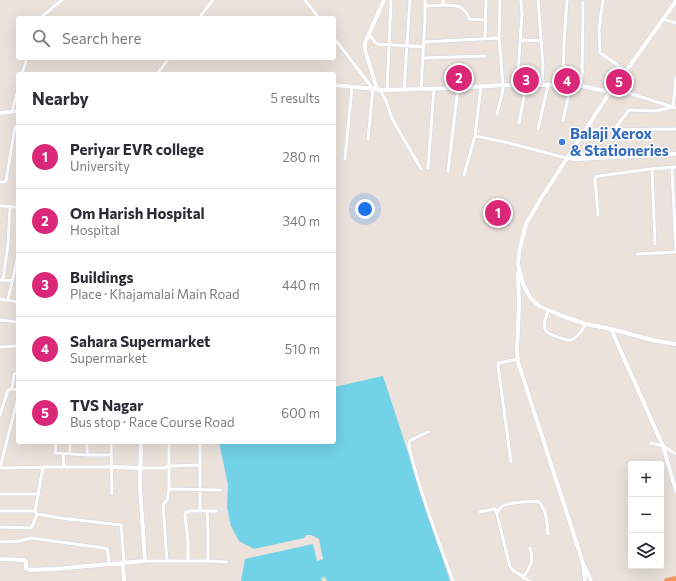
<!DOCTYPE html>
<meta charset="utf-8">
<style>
:root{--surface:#fff;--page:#f7f7f7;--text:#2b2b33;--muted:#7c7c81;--line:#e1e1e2;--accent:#db2777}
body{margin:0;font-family:Commissioner,sans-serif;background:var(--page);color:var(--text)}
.controls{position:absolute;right:12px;bottom:12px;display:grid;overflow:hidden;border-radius:4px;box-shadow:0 4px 16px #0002}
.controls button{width:36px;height:36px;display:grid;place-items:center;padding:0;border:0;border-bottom:1px solid var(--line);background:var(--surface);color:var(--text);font:20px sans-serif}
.you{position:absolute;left:365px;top:209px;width:14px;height:14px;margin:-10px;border:3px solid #fff;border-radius:50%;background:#1a73e8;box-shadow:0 0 0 6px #1a73e833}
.badge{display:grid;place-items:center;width:26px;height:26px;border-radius:50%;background:var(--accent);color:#fff;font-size:13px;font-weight:700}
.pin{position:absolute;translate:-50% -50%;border:2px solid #fff;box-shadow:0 1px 4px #0006}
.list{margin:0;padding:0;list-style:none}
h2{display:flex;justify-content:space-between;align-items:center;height:52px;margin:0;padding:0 16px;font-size:17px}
h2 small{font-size:13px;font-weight:400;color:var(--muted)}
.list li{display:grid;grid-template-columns:26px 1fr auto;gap:12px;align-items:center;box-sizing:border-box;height:64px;padding:0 16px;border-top:1px solid var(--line)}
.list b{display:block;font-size:15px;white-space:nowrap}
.list p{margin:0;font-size:13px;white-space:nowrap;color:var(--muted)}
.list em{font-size:13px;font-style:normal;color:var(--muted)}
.icon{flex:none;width:22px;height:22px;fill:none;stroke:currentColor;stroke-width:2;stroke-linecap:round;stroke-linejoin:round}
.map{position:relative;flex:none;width:676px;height:581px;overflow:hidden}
.search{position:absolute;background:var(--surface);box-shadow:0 4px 16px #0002;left:16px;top:16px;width:320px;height:44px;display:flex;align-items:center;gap:10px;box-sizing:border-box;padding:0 14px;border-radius:4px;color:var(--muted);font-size:15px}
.panel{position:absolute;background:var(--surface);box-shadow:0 4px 16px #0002;left:16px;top:72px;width:320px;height:372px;border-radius:4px}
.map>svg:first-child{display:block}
.water{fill:#72d2e8}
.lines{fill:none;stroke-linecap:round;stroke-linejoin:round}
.street-casing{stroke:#d0d5e1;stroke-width:4}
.secondary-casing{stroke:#d0d5e1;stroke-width:5}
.highway-casing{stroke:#c3c3c3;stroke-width:6}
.street{stroke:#fff;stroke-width:3}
.secondary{stroke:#fff;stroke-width:4}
.highway{stroke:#f6925a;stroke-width:5.5}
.shop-dot{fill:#3f7fe0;stroke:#fff;stroke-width:1.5}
.labels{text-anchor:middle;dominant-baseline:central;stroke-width:3;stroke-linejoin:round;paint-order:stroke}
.shop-label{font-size:15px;font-weight:bold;fill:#366cbe;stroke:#fff;text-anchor:start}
</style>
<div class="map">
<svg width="676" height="581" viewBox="0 0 676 581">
<rect width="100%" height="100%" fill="#eae2db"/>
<path class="water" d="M 383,376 L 450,581 L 327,581 L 325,577 L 321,578 L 322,581 L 241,581 L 245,559 L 313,544 L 317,561 L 323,559 L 319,539 L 311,535 L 306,535 L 304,538 L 254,549 L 239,541 L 231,526 L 227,507 L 228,485 L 219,442 L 334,442 L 334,387 Z"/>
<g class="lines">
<defs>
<path id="street" d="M 305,0 L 319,18
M 538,0 L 543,65 L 542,85
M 603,0 L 599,29 L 600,53 L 626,71
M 443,5 C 457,6 464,4 469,19 L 485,20
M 425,6 L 443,5 L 443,0
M 40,18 L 62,0
M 199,18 L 213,0
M 663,19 L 676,23
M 368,34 C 373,37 373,42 377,44 L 424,47
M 334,38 L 373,89 L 368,139
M 485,39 L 486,0
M 521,40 L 541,41
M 424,42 L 499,38
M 423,58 L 485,56
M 22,74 L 27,58
M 157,74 L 169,58
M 563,84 L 564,43 L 567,0
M 517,86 L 522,14 L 521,0
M 582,86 L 583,2
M 613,88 L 676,108
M 404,89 L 410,0
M 421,89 L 425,19 L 425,0
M 380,90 L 386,101 L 391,116 L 394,122 L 421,169
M 387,90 L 391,1
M 12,111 L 18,90
M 497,114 L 503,90 L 503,85 L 499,38 L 500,0
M 563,120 L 571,85
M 519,123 L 526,86
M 538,129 L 548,85
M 584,130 L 676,129
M 614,130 L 629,110 L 656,111 L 673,107 L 676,78
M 475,136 L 505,142 L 566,158
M 345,159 L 352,87
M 428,168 L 434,89
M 672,168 L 676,251
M 652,169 L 655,244
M 448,171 L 458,88
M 464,175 L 475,136 L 481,86
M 0,182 L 5,182 L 6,181 L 15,127 L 18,124
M 0,206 L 18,207
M 598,215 L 595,180 L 596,177 L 599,176 L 650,169 L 676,167
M 637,254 L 676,252
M 0,280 L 13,281
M 3,280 L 8,244 L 10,206
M 0,299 L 18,302
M 8,300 L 18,255
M 548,311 C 543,326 540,332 558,337 C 562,338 567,341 571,340 C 577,338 583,329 586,324
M 0,320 L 17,322
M 0,347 L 18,346
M 12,389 L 14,374 L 18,373
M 18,397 L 0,468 L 55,467 L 112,467
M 0,415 L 8,390 L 11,389 L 18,390
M 428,432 L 411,440 L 409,442 L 409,447 C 420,492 437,537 453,581
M 56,442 L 55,453 L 87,455 L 110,455
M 111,442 L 112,494
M 169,442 L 169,489 L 221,490
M 651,443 L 663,446 L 676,454
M 63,454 L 64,467
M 70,454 L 70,442
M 87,455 L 87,442
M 511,462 L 498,366 L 499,363 L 518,359
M 43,467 L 35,511 L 37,514 L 60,518 L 121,525 L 124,563
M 141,468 L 164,468 L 169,466 L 200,465
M 0,494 L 39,494
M 0,511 L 35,511
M 206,511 L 217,511
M 480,512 L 494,509 L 496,510 L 510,567 L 514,571 L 530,581
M 497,513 C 497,512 501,507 501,507 C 505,503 531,501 538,501 C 547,510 547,523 548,534
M 0,527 L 31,528 L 32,527 L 37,514
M 0,542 L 19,541 L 31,538 L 104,548 L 107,549 L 108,553 L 109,564
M 188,560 L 188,540 L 185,515 L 186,512 L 189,511 L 200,511 L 200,442
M 145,561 L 208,561 L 208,529 L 207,512 L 206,511 L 200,511
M 167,561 L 163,505 L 167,500 L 169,489
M 208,561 L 227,562
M 523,578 C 531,564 534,564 530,548"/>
<path id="secondary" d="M 676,1 L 626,71 L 613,88 L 610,92 L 540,200 L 526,224 L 519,252 L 518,264 L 523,284 L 530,297 L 539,306 L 565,317 L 586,324 L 611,329 L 652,340 L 676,344
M 334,85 L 384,90 L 458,88 L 503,85 L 517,86 L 563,84 L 582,86 L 610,92
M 377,89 L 365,50 L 365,43 L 384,0
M 0,113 L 18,111
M 575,145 C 578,152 582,156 590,158
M 566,158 L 577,159 L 676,154
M 518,273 L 519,304 L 517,351 L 518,362 L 583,563 L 585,581
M 611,329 L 663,446 L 676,491
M 112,467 L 141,468
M 0,559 L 23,560 L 26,562 L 26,568 L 30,570 L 54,569 L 145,561 L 140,487 L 141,442
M 123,563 L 124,581
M 585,567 L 591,581"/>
<path id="highway" d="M 667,581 L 676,579"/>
</defs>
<use href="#street" class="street-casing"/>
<use href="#secondary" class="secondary-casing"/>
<use href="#highway" class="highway-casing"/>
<use href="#street" class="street"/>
<use href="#secondary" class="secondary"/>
<use href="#highway" class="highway"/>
</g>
<circle class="shop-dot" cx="562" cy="142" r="4"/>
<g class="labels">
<g class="shop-label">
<text x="570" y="133">Balaji Xerox<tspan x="570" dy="17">&amp; Stationeries</tspan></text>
</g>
</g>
</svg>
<div class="controls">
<button>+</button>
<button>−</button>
<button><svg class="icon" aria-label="layers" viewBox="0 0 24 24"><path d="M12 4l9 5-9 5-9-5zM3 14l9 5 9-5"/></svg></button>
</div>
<div class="you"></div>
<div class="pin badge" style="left:498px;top:213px">1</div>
<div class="pin badge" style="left:459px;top:78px">2</div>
<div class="pin badge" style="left:526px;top:80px">3</div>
<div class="pin badge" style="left:567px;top:81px">4</div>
<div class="pin badge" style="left:619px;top:82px">5</div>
<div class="search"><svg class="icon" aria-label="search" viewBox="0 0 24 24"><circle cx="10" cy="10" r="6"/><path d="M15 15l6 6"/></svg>Search here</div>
<section class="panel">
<h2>Nearby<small>5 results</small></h2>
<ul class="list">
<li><span class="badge">1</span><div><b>Periyar EVR college</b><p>University</p></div><em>280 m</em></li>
<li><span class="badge">2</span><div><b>Om Harish Hospital</b><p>Hospital</p></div><em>340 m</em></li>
<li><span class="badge">3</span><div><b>Buildings</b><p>Place · Khajamalai Main Road</p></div><em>440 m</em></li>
<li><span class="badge">4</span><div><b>Sahara Supermarket</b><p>Supermarket</p></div><em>510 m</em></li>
<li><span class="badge">5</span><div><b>TVS Nagar</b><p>Bus stop · Race Course Road</p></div><em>600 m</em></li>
</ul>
</section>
</div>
